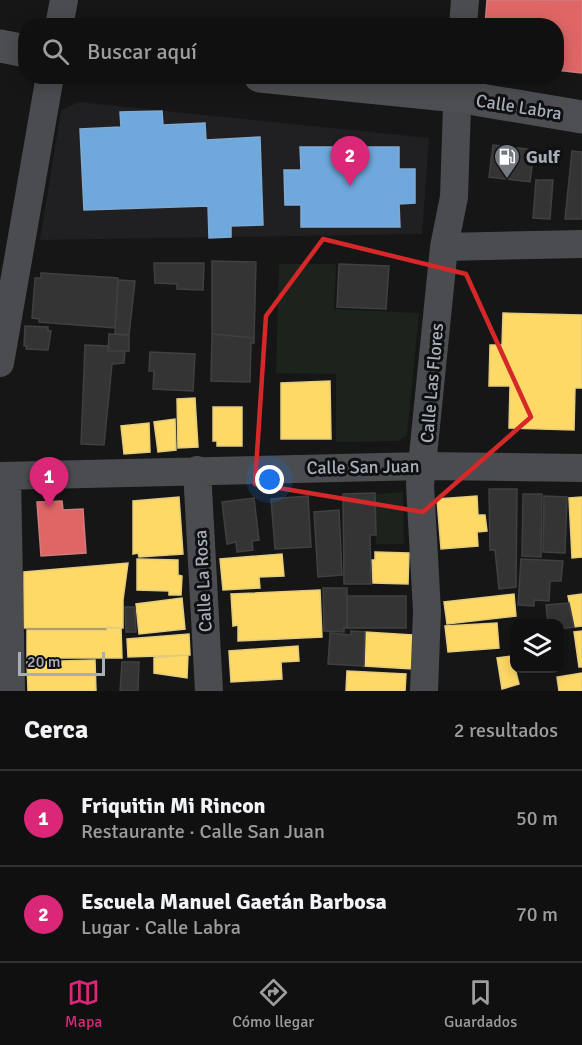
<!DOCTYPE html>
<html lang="es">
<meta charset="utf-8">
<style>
:root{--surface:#101010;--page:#191919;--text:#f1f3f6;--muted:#9c9d9f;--line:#303030;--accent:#db2777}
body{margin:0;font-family:Signika,sans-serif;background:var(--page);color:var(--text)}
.controls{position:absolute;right:18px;bottom:18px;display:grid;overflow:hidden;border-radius:12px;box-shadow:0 3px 15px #0003}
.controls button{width:54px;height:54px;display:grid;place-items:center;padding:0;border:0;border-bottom:2px solid var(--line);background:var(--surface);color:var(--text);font:30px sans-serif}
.scale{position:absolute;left:18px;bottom:15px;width:87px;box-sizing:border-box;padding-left:6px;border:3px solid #a6aeb8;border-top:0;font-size:16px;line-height:21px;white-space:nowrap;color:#a6aeb8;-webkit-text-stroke:4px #101012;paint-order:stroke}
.you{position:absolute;left:270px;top:480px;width:21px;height:21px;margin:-15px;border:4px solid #fff;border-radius:50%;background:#1a73e8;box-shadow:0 0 0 9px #1a73e833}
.badge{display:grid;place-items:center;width:39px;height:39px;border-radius:50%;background:var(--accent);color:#fff;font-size:20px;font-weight:700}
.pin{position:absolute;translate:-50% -50px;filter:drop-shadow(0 2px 3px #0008)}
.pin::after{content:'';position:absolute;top:32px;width:21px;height:18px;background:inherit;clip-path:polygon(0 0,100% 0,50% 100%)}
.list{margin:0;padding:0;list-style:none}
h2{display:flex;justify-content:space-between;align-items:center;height:78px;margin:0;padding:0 24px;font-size:26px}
h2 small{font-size:20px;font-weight:400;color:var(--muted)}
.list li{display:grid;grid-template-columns:39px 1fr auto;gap:18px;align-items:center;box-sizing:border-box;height:96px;padding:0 24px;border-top:2px solid var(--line)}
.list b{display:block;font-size:22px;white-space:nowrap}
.list p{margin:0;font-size:20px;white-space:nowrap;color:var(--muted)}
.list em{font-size:20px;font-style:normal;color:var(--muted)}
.icon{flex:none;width:33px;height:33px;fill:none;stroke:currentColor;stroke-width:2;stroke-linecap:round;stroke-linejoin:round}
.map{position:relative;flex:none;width:582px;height:691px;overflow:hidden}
.search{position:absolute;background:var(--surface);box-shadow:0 3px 15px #0003;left:18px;right:18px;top:18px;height:66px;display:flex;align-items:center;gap:15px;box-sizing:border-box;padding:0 21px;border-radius:24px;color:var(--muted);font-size:22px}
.sheet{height:270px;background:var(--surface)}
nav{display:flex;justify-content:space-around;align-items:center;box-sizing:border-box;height:84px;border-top:2px solid var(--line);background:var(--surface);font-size:16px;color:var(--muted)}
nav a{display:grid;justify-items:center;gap:3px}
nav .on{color:var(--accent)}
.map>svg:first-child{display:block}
.built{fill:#202022}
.green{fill:#1c231c}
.homes{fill:#ffd966;stroke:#e4cc7f;stroke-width:1.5}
.shops{fill:#e06666;stroke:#cf7c7f;stroke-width:1.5}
.schools{fill:#6fa8dc;stroke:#80aad1;stroke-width:1.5}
.building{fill:#343435;stroke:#3e4042;stroke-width:1.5}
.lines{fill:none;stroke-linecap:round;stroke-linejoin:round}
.minor{stroke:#4a4c4f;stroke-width:28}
.major{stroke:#4c4e51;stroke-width:33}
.marked{fill:none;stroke:#d62828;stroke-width:4.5;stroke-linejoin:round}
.labels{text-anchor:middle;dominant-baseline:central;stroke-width:6;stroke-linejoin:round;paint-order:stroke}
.street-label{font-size:18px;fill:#a6aeb8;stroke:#101012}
.poi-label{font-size:18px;font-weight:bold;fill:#a6aeb8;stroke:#101012;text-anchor:start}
</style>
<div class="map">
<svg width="582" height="691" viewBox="0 0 582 691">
<rect width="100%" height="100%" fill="#161616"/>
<path class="built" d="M 78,102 L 429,138 L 422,234 L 40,240 L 61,111 Z"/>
<path class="green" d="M 279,264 L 336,264 L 334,309 L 419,313 L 407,435 L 398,441 L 336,442 L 336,374 L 276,373 Z
M 403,492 L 404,544 L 376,544 L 375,494 Z"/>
<path class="homes" d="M 503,313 L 582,315 L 582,388 L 575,388 L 574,430 L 509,428 L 510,386 L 489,386 L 490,345 L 502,345 Z
M 330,381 L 331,439 L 281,439 L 281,383 Z
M 195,398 L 198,447 L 178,448 L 177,399 Z
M 213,407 L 242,407 L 242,446 L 217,446 L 217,441 L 213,441 Z
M 175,419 L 176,450 L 158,452 L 154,422 Z
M 149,423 L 150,452 L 124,454 L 121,426 Z
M 477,496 L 478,515 L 485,515 L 487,531 L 477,532 L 478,546 L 441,549 L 437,499 Z
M 179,497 L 183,554 L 139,557 L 138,553 L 133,554 L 133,501 Z
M 582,497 L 582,557 L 572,558 L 569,498 Z
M 375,552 L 409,553 L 408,584 L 373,583 L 372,560 L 375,560 Z
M 282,554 L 284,576 L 259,577 L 260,588 L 223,590 L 220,559 Z
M 137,559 L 178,560 L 178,575 L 182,576 L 181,595 L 169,595 L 169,591 L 137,590 Z
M 128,563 L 123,600 L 123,628 L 24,628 L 24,572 Z
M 320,590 L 322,637 L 238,641 L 238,625 L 233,626 L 231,594 Z
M 514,594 L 516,616 L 447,624 L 444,602 Z
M 582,594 L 582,626 L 574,627 L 568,596 Z
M 182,598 L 185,629 L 139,634 L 136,604 Z
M 497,623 L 499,648 L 448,652 L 445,626 Z
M 107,627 L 121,628 L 122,658 L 27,658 L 27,630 L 107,630 Z
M 582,631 L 582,667 L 579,667 L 574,632 Z
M 365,632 L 413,635 L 412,669 L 364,666 Z
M 189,634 L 190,655 L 128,657 L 127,639 Z
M 298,646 L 299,661 L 281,662 L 282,679 L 231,682 L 229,651 Z
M 188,655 L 187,678 L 154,673 L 154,658 Z
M 512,656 L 519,684 L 502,689 L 497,658 Z
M 95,660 L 96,691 L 28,691 L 27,662 Z
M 347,671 L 406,674 L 405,691 L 346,691 Z
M 582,673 L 582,691 L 559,691 L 557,677 Z"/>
<path class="shops" d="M 487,0 L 582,0 L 582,73 L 556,70 L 556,26 L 485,26 Z
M 62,501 L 63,510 L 83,509 L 86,553 L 41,556 L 37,502 Z"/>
<path class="schools" d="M 162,111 L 163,125 L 205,123 L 206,140 L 260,137 L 263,225 L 231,226 L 231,237 L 209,238 L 208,206 L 84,210 L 80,129 L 121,127 L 120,112 Z
M 300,147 L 399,147 L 399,169 L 415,169 L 415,203 L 399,204 L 400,227 L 301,227 L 301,205 L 285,205 L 284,170 L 301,170 Z"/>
<path class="building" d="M 493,145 L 534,150 L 530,182 L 489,177 Z
M 572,151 L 582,152 L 582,219 L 565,219 Z
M 536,180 L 553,180 L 550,219 L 533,218 Z
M 212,261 L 256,262 L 254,338 L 212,334 Z
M 154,263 L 204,263 L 203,290 L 177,289 L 177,284 L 155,283 Z
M 339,264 L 389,266 L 386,309 L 337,307 Z
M 41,273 L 118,278 L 115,328 L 39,322 L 39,319 L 32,318 L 35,278 L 41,278 Z
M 118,280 L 135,281 L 129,335 L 115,334 Z
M 25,326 L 48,327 L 48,331 L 51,331 L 48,350 L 26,349 L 27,346 L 24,346 Z
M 109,334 L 129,335 L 129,351 L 108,351 Z
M 212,334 L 254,338 L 254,343 L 251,343 L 250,382 L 211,381 Z
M 85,345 L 109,346 L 108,351 L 125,351 L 124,363 L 112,364 L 104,445 L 81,444 Z
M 150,352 L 195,354 L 193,391 L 153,389 L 154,371 L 149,371 Z
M 489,489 L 517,489 L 516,587 L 499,589 L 495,550 L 490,550 Z
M 375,493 L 376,535 L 370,535 L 371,584 L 344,584 L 343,494 Z
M 523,494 L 542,494 L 541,557 L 522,556 Z
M 308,496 L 311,547 L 275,549 L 271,499 Z
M 544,496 L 567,497 L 565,553 L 543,552 Z
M 254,498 L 259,540 L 252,541 L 253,550 L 237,552 L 236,542 L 227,544 L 222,502 Z
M 339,510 L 342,575 L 318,577 L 314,512 Z
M 521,559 L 563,561 L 561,581 L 550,581 L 549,601 L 534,600 L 534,606 L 518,605 Z
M 323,588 L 347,588 L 347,628 L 344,628 L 344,632 L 324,631 Z
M 347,596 L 406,596 L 406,628 L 347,628 Z
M 569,603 L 574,627 L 560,629 L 560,624 L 548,624 L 546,605 Z
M 125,607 L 135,607 L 136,632 L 126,632 Z
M 351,631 L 365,632 L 364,666 L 328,664 L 330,633 L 351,635 Z
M 122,662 L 139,662 L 138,691 L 120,691 Z"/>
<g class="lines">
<path class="minor" d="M 59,26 L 64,0
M 463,26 L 465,0
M 444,247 L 582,244
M 0,363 L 50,76
M 197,470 L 209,691
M 0,476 L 424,466 L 582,468
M 7,476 L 11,691
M 424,691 L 427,611 L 420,485 L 444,247 L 454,197 L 458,76"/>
<path class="major" d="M 0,46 L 26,51
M 260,76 L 457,96 L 582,117"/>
</g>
<path class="marked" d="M 323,239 L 466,274 L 531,417 L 423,512 L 255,484 L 266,316 Z"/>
<defs>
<symbol id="fuel-pin" viewBox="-11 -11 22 30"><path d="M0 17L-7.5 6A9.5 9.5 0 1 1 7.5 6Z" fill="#74797f" stroke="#101012"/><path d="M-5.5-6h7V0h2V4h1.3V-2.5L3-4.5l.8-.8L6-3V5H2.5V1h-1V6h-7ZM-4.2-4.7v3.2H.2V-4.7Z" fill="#fff"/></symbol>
</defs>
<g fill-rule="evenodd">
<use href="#fuel-pin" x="492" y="142" width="30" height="40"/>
</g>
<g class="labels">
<g class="street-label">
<text transform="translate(519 107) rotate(9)">Calle Labra</text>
<text transform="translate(432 383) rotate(-85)">Calle Las Flores</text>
<text transform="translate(363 467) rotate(-1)">Calle San Juan</text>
<text transform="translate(203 581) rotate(-93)">Calle La Rosa</text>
</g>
<g class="poi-label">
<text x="526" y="157">Gulf</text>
</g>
</g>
</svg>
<div class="controls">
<button><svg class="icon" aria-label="layers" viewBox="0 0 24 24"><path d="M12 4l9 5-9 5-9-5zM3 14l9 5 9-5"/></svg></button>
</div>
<div class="scale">20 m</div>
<div class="you"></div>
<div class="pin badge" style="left:49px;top:507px">1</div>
<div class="pin badge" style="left:350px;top:186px">2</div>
<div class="search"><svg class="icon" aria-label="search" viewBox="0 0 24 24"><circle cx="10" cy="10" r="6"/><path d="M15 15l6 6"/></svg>Buscar aquí</div>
</div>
<section class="sheet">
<h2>Cerca<small>2 resultados</small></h2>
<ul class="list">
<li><span class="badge">1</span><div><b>Friquitin Mi Rincon</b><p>Restaurante · Calle San Juan</p></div><em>50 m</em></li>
<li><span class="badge">2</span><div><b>Escuela Manuel Gaetán Barbosa</b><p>Lugar · Calle Labra</p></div><em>70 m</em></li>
</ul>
</section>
<nav>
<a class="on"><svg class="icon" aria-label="map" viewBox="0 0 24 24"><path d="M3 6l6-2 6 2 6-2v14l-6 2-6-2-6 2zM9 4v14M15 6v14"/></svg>Mapa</a>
<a><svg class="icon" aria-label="directions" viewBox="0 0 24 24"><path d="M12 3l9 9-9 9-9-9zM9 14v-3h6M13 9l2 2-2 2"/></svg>Cómo llegar</a>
<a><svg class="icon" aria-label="saved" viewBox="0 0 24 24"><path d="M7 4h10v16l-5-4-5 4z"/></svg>Guardados</a>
</nav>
